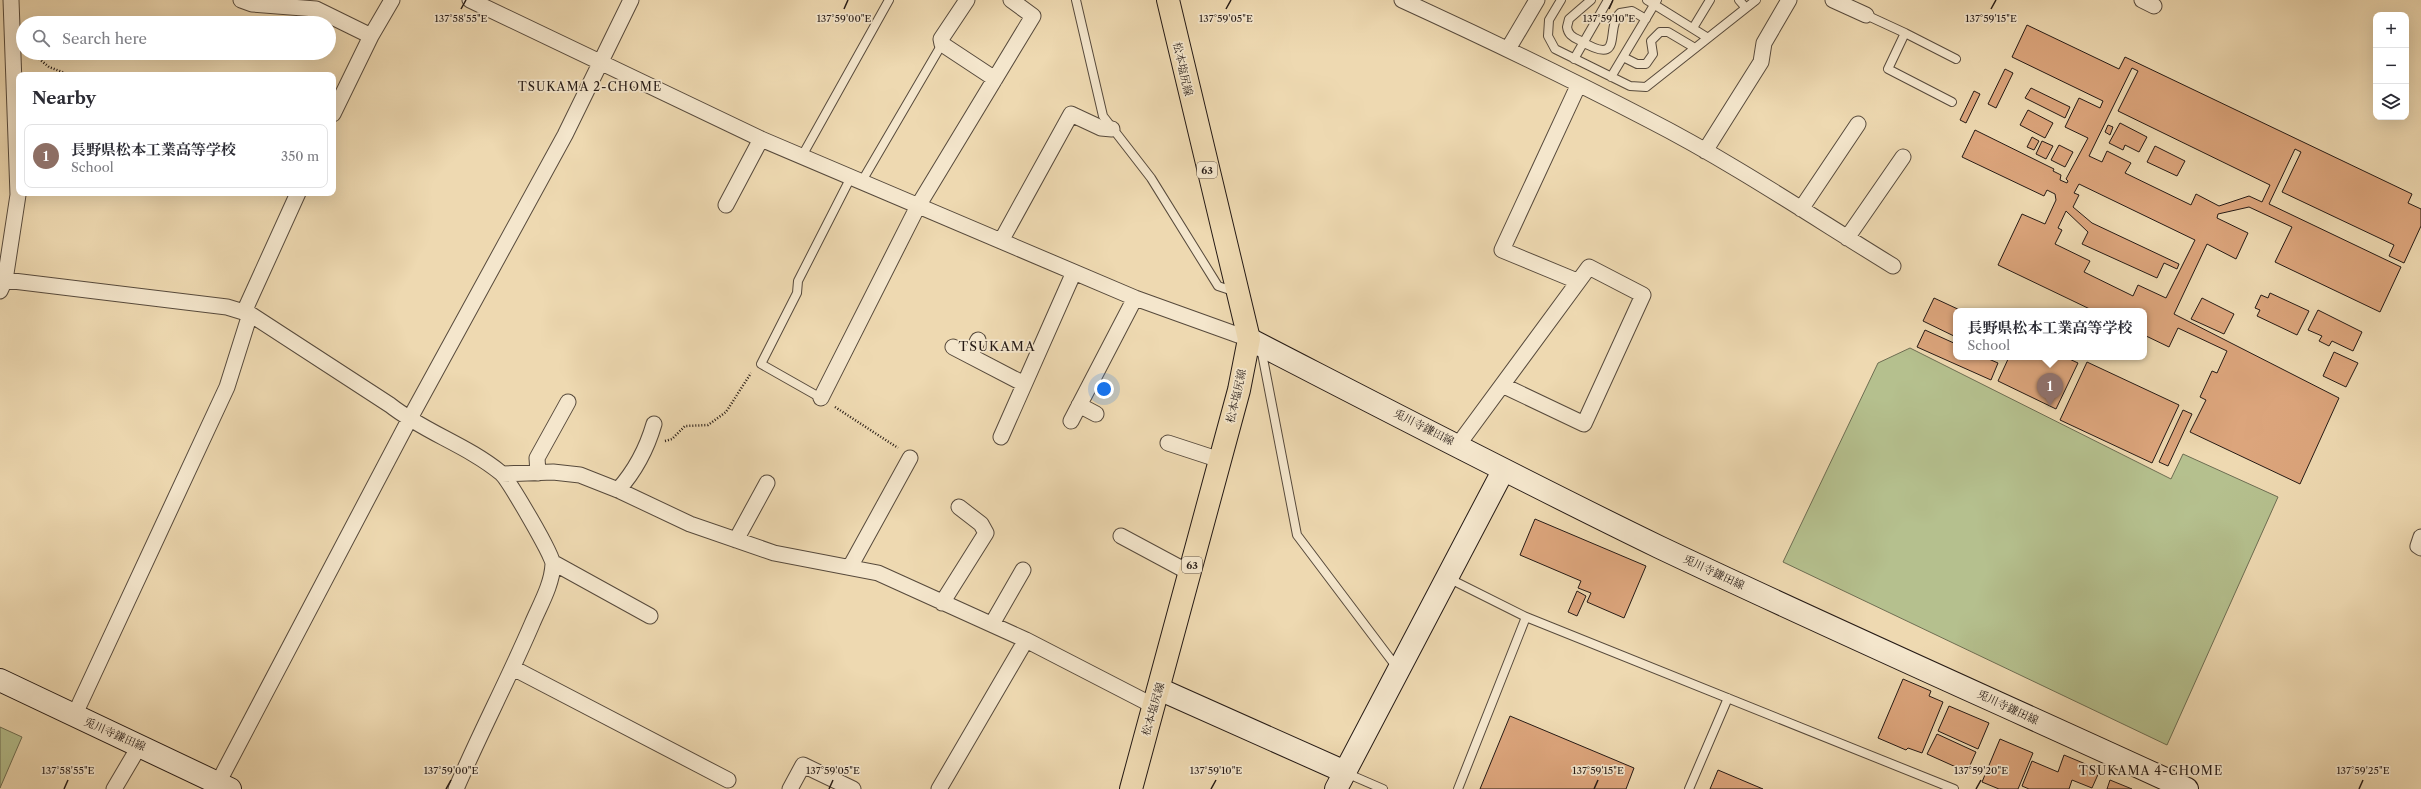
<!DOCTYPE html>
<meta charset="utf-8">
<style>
:root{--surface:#fff;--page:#f2f2f3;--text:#2b2b33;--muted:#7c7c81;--line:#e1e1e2;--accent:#8f2418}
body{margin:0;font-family:"Libre Caslon Text","Noto Serif JP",serif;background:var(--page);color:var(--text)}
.controls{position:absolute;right:12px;top:12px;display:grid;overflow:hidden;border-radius:8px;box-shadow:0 4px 16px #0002}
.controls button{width:36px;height:36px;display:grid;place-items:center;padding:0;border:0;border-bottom:1px solid var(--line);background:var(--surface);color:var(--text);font:20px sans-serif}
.you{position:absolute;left:1104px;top:389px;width:14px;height:14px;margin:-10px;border:3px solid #fff;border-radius:50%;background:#1a73e8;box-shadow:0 0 0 6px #1a73e833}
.badge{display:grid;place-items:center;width:26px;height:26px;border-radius:50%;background:var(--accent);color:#fff;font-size:13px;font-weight:700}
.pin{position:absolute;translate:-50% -33px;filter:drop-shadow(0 1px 2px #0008)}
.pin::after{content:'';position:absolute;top:21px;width:14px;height:12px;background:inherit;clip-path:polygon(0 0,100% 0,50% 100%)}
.popup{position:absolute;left:1953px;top:308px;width:194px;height:52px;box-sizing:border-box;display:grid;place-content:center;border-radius:8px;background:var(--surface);filter:drop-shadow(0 1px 3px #0005);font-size:13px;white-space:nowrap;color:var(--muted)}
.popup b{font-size:15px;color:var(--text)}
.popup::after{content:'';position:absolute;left:50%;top:100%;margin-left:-8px;border:8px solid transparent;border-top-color:var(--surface)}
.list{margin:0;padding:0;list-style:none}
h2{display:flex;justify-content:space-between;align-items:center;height:52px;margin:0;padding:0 16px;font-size:17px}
h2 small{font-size:13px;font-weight:400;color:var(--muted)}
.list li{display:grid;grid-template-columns:26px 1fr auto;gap:12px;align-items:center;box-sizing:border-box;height:64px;margin:0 8px 8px;padding:0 8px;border:1px solid var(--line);border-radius:8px}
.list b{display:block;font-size:15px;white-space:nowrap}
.list p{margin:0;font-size:13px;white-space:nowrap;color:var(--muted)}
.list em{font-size:13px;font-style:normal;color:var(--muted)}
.icon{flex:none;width:22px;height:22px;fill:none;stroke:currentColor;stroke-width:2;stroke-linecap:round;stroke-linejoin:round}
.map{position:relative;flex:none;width:2421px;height:789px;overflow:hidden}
.search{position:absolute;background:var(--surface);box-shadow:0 4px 16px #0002;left:16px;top:16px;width:320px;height:44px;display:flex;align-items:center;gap:10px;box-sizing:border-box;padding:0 14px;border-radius:22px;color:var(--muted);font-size:15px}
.panel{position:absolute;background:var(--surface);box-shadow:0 4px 16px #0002;left:16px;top:72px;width:320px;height:124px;border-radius:8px}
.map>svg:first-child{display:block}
.green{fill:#b5c08e;stroke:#6d6d52}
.building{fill:#dca57c;stroke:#251a15;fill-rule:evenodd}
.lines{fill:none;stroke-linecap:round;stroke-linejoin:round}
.lane-casing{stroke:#574a3c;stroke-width:10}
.street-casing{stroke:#574a3c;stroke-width:17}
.secondary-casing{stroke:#251a15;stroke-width:24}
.primary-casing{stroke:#251a15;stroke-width:24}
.path{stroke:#251a15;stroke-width:2.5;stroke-dasharray:1 2;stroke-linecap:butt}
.lane{stroke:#f4e6cc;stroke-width:8}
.street{stroke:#f4e6cc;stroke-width:15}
.secondary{stroke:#f4e6cc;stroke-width:22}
.primary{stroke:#eed9b1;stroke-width:22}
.ticks{fill:none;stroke:#251a15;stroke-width:1.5}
.labels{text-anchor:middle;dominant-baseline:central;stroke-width:3.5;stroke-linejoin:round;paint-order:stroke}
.shield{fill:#f4e6cc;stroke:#63574c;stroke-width:1}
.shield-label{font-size:10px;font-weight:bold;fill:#251a15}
.street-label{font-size:11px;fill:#251a15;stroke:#f4e6cc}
.neighbourhood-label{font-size:12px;letter-spacing:1px;fill:#251a15;stroke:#f4e6cc}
.quarter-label{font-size:13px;letter-spacing:1px;fill:#251a15;stroke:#f4e6cc}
.ticks-label{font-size:10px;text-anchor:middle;fill:#251a15;stroke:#f4e6cc;stroke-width:3.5;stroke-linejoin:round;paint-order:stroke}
</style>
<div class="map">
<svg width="2421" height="789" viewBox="0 0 2421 789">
<rect width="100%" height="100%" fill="#eed9b1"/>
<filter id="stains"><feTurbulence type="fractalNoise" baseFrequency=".005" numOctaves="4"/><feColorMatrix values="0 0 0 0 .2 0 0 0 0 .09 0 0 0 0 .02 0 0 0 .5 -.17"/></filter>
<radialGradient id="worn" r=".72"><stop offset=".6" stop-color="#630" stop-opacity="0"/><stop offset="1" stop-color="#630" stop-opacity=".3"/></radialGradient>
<path class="green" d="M 1910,348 L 2171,479 L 2183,454 L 2278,497 L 2167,745 L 1783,562 L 1878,363 Z
M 0,727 L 22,737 L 0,788 Z"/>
<path class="building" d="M 2027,25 L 2119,69 L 2125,57 L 2412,194 L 2408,203 L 2421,209 L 2421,226 L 2404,263 L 2389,256 L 2394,245 L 2282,192 L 2301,152 L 2295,149 L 2269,204 L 2401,267 L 2380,312 L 2275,262 L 2292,227 L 2249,207 L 2218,214 L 2217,218 L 2248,233 L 2236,259 L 2207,244 L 2174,314 L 2339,398 L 2300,484 L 2190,432 L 2206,400 L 2200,397 L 2212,371 L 2217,373 L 2227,351 L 2178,328 L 2169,347 L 2144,335 L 2144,311 L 2094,311 L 1998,265 L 2022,214 L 2045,224 L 2056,200 L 2055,194 L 2047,190 L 2044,196 L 1962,157 L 1975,130 L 2054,169 L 2053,171 L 2061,175 L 2060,180 L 2067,183 L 2068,181 L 2066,179 L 2088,138 L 2065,127 L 2079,98 L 2100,108 L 2103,101 L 2012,57 ZM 2132,68 L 2138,71 L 2118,111 L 2270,185 L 2262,202 L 2249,196 L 2219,206 L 2196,194 L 2191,205 L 2125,173 L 2131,163 L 2107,151 L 2102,162 L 2089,156 ZM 2079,184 L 2195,240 L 2166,298 L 2138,285 L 2133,296 L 2084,272 L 2090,261 L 2055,244 L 2062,230 L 2058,228 L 2066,211 L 2088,232 L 2082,244 L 2157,278 L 2164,263 L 2177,269 L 2179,264 L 2092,223 L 2073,207 L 2079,195 L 2074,193 Z
M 2005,69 L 2013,73 L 1996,108 L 1988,104 Z
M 2031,88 L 2070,107 L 2065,118 L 2025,98 Z
M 1974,91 L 1980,94 L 1966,123 L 1960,120 Z
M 2028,110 L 2053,123 L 2045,138 L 2020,125 Z
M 2120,123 L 2147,137 L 2139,152 L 2125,145 L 2123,150 L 2109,143 Z
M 2108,125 L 2113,127 L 2110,135 L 2105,132 Z
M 2032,137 L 2039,141 L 2034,150 L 2027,147 Z
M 2042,141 L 2053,146 L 2046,159 L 2036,154 Z
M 2059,145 L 2073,152 L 2065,167 L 2051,160 Z
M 2155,146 L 2185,161 L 2177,176 L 2147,162 Z
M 2270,293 L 2309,311 L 2297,335 L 2257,316 L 2260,310 L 2255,308 L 2261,295 L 2268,298 Z
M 1934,298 L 1962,311 L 1956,311 L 1956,337 L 1923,321 Z
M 2202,298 L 2234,314 L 2224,334 L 2191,319 Z
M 2318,310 L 2362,332 L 2353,351 L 2332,341 L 2329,346 L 2319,341 L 2322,336 L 2308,330 Z
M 1925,330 L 1956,344 L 1956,357 L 1984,357 L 1998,363 L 1991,380 L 1917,347 Z
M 2334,352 L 2358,363 L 2346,387 L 2323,376 Z
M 2009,357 L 2065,357 L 2078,363 L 2056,409 L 1998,381 Z
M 2087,362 L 2179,405 L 2152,463 L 2060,420 Z
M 2183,410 L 2192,414 L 2168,466 L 2159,462 Z
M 1535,519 L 1646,566 L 1624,618 L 1587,602 L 1591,593 L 1578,588 L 1581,581 L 1520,555 Z
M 1577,591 L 1586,596 L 1577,616 L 1568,612 Z
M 1903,679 L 1931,691 L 1929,696 L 1943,702 L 1922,753 L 1908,748 L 1906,750 L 1878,738 Z
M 1949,706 L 1989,723 L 1978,749 L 1938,731 Z
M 1510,716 L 1634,768 L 1626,789 L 1480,789 Z
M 1937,734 L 1976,752 L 1967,772 L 1927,754 Z
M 2000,739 L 2033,753 L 2018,789 L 1999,789 L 1982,782 Z
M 2064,755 L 2100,770 L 2092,788 L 2072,780 L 2069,789 L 2029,789 L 2022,786 L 2032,761 L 2058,772 Z
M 1718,770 L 1763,789 L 1710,789 Z
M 2110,780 L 2132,789 L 2107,789 Z"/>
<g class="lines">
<defs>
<path id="lane" d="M 1076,0 L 1103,116 L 1151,178 L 1218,286 L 1236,292
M 1561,0 L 1549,20 L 1548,36 L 1555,49 L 1630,86 L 1646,87 L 1756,0
M 1591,0 L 1569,19 L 1567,27 C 1568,34 1572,37 1579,40 C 1626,68 1604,29 1620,13 L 1632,11 L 1646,19
M 1647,0 L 1708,38
M 1739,0 L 1746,8
M 1866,15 L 1905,33
M 1693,28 L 1710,0
M 1623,57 L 1637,64 L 1646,64 L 1653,54 L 1651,41 L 1660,32 L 1668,32 L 1695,48
M 1574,59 L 1608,0
M 1611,77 L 1657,0
M 1952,102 L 1888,69 L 1905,33 L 1956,59
M 802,156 L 889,0
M 862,181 L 942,44
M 1261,348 L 1297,535 L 1398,669
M 821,398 L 761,364 L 797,293 L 798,281 L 851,177
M 1448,578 L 1526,617 L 1954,789
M 1346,773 L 1383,789
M 1458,789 L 1526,617
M 1689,789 L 1728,698"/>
<path id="street" d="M 241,0 L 252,4 L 316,9 L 371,36
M 470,0 L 761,139 L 1135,298 L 1249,339
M 967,0 L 941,39 L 942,44 L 995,79
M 1402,0 C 1485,38 1568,78 1649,120 C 1733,163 1813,217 1893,266
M 1833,0 L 1866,15
M 2142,0 L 2154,6
M 1508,49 L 1537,0
M 333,114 L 371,36 L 392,0
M 1705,151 L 1761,62 L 1764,43 L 1789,0
M 726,205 L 761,139
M 1801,209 L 1858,124
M 1847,238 L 1903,157
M 1001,241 L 1071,114 L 1101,128 L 1112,129
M 5,280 L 227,307 L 250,314 L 390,405 C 424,432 467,445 501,473 C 508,479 554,557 553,564 C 552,585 540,605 532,624 C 508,680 480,733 456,789
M 1577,281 L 1502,250 L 1578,86
M 0,291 L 5,280 L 18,195 L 11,0
M 244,312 L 298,193
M 953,347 L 1024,384
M 970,356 L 978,340
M 821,398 L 918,206 L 1033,16 L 1011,0
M 1079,405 L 1096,414
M 1071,421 L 1135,298
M 1001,437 L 1074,272
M 1168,443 L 1220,460
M 1458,445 L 1589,267 L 1643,295 L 1584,424 L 1502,385
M 538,473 L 537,458 L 568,402
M 502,474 L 553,472 L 580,475 L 618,490 L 690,524 L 774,553 L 878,573 L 1026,640 L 1154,706
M 618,490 C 635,471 647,448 654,424
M 1121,536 L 1190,573
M 2421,537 L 2418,546 L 2421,548
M 736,540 L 767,483
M 554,563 L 650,616
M 850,567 L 910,458
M 942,603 L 986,533 L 981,524 L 959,507
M 992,624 L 1023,570
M 513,668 L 728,780
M 74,716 L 227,387 L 250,314
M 218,783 L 409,420 L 565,135 L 631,0
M 114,789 L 140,745
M 790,789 L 803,765 L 853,789
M 939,789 L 1026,640"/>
<path id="secondary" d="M 1249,339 C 1385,409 1521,480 1659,547 C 1834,630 2011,708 2187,789
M 0,680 L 230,789
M 1159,689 L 1345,772 L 1336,789
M 1345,772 L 1503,471"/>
<path id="primary" d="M 1131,789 L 1239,390 L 1249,339 L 1168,0"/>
</defs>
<use href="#lane" class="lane-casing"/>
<use href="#street" class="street-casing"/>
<use href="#secondary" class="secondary-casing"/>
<use href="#primary" class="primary-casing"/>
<path class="path" d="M 32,53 L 49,67 L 70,75
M 835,407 L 898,448
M 665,441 L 672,439 L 685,426 L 708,425 L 726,412 L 751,373"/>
<use href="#lane" class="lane"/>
<use href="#street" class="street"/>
<use href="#secondary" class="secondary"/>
<use href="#primary" class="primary"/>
</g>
<path class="ticks" d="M 461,9 L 466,0M 844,9 L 848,0M 1226,9 L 1231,0M 1609,9 L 1613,0M 1991,9 L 1996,0M 64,789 L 68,780M 446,789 L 451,780M 829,789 L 833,780M 1211,789 L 1216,780M 1594,789 L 1598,780M 1976,789 L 1981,780M 2359,789 L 2363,780"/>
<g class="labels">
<g class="shield">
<rect x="1197" y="162" width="20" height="16" rx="3"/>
<rect x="1182" y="557" width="20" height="16" rx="3"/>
</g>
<g class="shield-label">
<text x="1207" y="170">63</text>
<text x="1192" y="565">63</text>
</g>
<g class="street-label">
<text transform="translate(1183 69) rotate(77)">松本塩尻線</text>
<text transform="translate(1236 396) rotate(-77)">松本塩尻線</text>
<text transform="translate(1424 427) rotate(27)">兎川寺鎌田線</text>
<text transform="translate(1714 572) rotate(25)">兎川寺鎌田線</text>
<text transform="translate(2008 707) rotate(25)">兎川寺鎌田線</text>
<text transform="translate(1153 709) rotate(-74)">松本塩尻線</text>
<text transform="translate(115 734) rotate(24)">兎川寺鎌田線</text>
</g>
<g class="neighbourhood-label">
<text x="590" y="86">TSUKAMA 2-CHOME</text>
<text x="2151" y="770">TSUKAMA 4-CHOME</text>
</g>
<g class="quarter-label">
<text x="997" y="346">TSUKAMA</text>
</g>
</g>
<g class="ticks-label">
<text x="461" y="22">137°58'55"E</text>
<text x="844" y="22">137°59'00"E</text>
<text x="1226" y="22">137°59'05"E</text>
<text x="1609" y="22">137°59'10"E</text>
<text x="1991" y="22">137°59'15"E</text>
<text x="68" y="774">137°58'55"E</text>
<text x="451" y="774">137°59'00"E</text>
<text x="833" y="774">137°59'05"E</text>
<text x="1216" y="774">137°59'10"E</text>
<text x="1598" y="774">137°59'15"E</text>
<text x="1981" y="774">137°59'20"E</text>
<text x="2363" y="774">137°59'25"E</text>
</g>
<rect width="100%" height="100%" filter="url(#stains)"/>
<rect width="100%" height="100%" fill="url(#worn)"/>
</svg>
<div class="controls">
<button>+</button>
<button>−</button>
<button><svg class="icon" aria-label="layers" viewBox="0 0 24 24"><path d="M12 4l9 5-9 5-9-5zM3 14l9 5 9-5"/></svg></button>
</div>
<div class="you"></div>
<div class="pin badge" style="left:2050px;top:406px;background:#8d6e63">1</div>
<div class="popup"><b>長野県松本工業高等学校</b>School</div>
<div class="search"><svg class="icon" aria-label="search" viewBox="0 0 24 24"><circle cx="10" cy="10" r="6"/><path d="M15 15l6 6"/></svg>Search here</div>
<section class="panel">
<h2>Nearby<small></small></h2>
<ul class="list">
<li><span class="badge" style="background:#8d6e63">1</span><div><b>長野県松本工業高等学校</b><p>School</p></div><em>350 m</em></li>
</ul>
</section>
</div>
